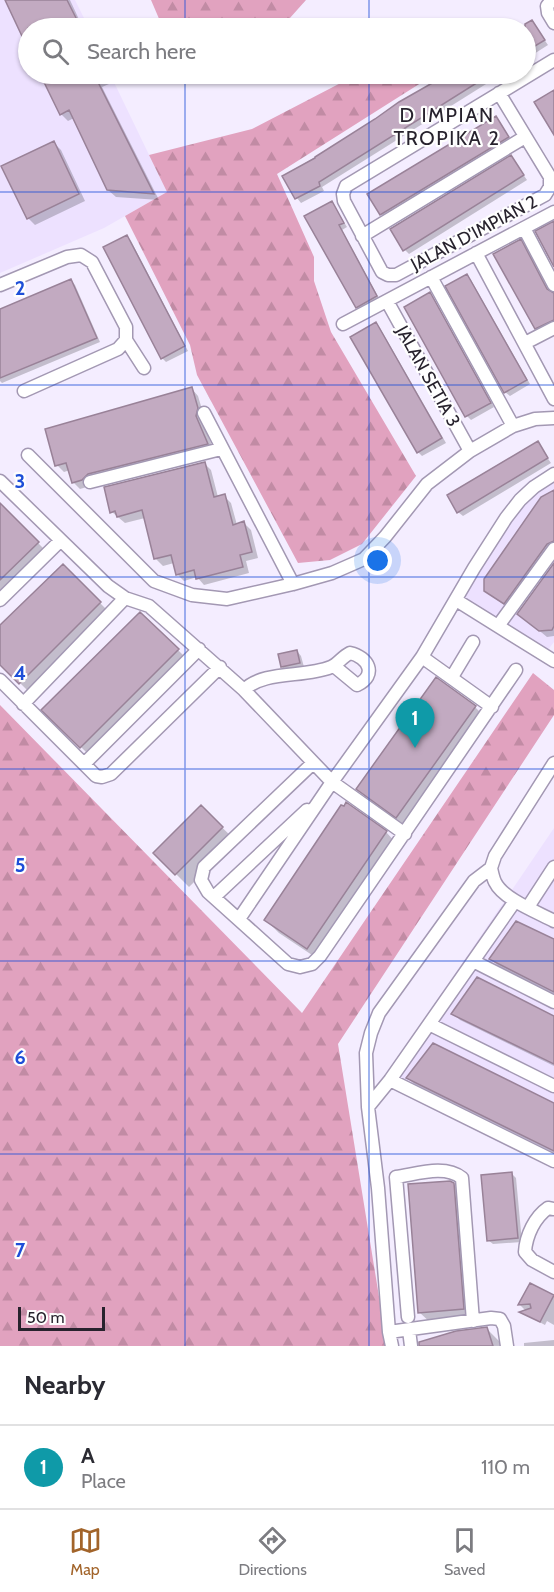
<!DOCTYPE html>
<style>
:root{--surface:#fff;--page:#f7f7f7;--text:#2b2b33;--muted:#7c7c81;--line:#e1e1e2;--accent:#a2642a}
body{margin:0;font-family:Cabin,sans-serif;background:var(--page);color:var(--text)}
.scale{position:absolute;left:18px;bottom:15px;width:87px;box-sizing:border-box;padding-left:6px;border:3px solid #27222d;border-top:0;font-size:16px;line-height:21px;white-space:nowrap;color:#27222d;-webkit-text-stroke:4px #fefefe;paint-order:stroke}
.you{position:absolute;left:378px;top:561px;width:21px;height:21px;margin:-15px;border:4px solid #fff;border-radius:50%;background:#1a73e8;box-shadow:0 0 0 9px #1a73e833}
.badge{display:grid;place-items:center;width:39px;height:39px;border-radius:50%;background:var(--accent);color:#fff;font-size:20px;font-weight:700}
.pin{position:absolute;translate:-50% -50px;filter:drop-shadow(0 2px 3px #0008)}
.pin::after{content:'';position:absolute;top:32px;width:21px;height:18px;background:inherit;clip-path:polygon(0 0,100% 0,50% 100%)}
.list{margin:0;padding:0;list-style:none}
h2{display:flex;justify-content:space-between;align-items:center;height:78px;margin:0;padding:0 24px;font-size:26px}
h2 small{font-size:20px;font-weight:400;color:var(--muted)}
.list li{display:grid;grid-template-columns:39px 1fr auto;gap:18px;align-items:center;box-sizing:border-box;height:84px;padding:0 24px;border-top:2px solid var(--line)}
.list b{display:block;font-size:22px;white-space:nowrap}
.list p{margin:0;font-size:20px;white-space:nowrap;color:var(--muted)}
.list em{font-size:20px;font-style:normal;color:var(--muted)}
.icon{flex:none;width:33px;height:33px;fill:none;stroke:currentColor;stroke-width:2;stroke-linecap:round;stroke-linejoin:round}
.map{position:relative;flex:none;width:554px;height:1346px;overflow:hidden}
.search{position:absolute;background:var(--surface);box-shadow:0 2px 4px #0004;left:18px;right:18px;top:18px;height:66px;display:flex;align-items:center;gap:15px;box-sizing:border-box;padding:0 21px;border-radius:33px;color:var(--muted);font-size:22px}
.sheet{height:162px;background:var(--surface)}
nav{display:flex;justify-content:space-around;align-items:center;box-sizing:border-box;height:84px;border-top:2px solid var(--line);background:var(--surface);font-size:16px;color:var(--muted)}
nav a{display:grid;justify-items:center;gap:3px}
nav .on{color:var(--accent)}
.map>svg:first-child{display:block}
.built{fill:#ede1ff}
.forest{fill:url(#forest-firs)}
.shadow{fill:#0003}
.building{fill:#c2aac1;stroke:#998298;stroke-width:1.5}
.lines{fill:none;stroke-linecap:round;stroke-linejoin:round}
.minor-casing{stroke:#a398b3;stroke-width:15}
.minor{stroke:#fff;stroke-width:12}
.grid{fill:none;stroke:#1d4ed8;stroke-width:1.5;stroke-opacity:0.55}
.labels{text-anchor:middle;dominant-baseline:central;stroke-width:4.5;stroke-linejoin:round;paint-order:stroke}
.street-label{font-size:18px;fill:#27222d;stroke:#fefefe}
.neighbourhood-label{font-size:20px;letter-spacing:1.5px;fill:#27222d;stroke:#fefefe}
.grid-label{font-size:20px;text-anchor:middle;font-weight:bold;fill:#1d4ed8;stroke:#fefefe;stroke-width:4.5;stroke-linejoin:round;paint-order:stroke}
</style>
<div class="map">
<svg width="554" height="1346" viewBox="0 0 554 1346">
<defs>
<pattern id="forest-firs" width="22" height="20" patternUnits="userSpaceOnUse" patternTransform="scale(1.5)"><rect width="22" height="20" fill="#e1a2bf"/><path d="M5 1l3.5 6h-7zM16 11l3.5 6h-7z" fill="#c18ba4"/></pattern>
</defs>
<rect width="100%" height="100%" fill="#f4edff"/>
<path class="built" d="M 0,0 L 75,0 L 89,28 L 28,28 L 28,74 L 110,74 L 167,192 L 104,228 L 0,273 Z
M 554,480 L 554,642 L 547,651 L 462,599 L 522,504 L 538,490 Z
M 554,828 L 554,1164 L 384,1078 Z"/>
<path class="forest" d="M 151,0 L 306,0 L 281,28 L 163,28 Z
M 183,74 L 242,74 L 236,80 L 188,84 Z
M 358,74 L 435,74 L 277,174 L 314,257 L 314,281 L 331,332 L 416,476 L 362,544 L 330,560 L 298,563 L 197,375 L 190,345 L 125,216 L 167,192 L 149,155 L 252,129 Z
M 533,673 L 554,690 L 554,715 L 338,1044 L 387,1346 L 0,1346 L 0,705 L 302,1013 Z"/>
<path class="shadow" d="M 7,0 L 70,0 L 83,28 L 28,28 L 28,46 Z
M 532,22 L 548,45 L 526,59 L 526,28 L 522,28 Z
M 42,74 L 105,74 L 109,84 L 102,87 L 159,200 L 116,197 L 108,190 L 74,118 L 68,121 L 61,114 Z
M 450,74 L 502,74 L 322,187 L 324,191 L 301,203 L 297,198 L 284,176 Z
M 500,122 L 512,142 L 386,219 L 381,214 L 369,194 Z
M 54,143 L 61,150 L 85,201 L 35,225 L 28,218 Z
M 511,157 L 527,180 L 409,254 L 405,250 Z
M 332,203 L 347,227 L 342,230 L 380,300 L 361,311 L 357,307 Z
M 127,237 L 131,241 L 188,351 L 166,362 L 162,358 Z
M 520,241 L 525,245 L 550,293 L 554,294 L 554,325 L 540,332 L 536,328 Z
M 467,276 L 471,280 L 530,384 L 510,396 L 505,392 Z
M 71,280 L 75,285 L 100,342 L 2,383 L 0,381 L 0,311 Z
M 430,294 L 434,299 L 494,407 L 471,420 L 467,416 Z
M 376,324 L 380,328 L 446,443 L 422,456 L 418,452 Z
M 192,389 L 198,396 L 204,416 L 203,424 L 214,450 L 80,489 L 73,482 L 70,470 L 64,472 L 57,465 Z
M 537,443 L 551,463 L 463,516 L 458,512 Z
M 204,463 L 211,470 L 218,497 L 224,496 L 231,503 L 237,525 L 244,523 L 251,530 L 258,558 L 246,561 L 249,573 L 204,585 L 197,577 L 184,581 L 177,574 L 174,563 L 163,566 L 156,559 L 145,518 L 125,523 L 112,512 Z
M 554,492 L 554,551 L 511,610 L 485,591 Z
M 0,505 L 51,556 L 0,606 Z
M 63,566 L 114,617 L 33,696 L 0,663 L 0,627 Z
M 554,566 L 554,636 L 547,637 L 519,614 Z
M 178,650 L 191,663 L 94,760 L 44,710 Z
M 297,651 L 301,656 L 304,667 L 286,671 L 282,667 Z
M 475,707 L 488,720 L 410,830 L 371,802 L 358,789 Z
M 201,807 L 236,841 L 189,887 L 155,853 Z
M 386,832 L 399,846 L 321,961 L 279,933 L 266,920 Z
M 554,941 L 554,994 L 498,966 L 491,959 Z
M 453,1013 L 554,1018 L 554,1066 L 460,1020 Z
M 408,1078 L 554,1104 L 554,1153 L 414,1084 Z
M 512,1174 L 516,1178 L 522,1242 L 493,1244 L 488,1240 Z
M 453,1184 L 467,1198 L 476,1322 L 433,1325 L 419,1312 Z
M 530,1285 L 554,1297 L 554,1325 L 547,1321 L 545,1325 L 522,1313 L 526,1311 L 520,1305 Z
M 486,1328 L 500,1342 L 501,1346 L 421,1346 Z
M 554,1340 L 554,1346 L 524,1346 L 524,1343 Z"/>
<path class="building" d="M 5,0 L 67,0 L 81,28 L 28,28 L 28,49 Z
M 532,20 L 545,40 L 525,52 L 525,24 Z
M 40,74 L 110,74 L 97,80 L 154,194 L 107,190 L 69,110 L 60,115 Z
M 448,74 L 491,74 L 319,182 L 320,186 L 295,199 L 282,176 L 315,158 L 315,157 L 375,119 L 399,102 Z
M 554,90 L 554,135 L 534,102 Z
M 496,116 L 509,137 L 380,215 L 367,194 Z
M 54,141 L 79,194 L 27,219 L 1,166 Z
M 511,155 L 524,175 L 403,251 L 390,229 Z
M 332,201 L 344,223 L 339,225 L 377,296 L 356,308 L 304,216 Z
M 554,221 L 554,267 L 535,231 Z
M 127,235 L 185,346 L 161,359 L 103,247 Z
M 521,239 L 547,289 L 554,293 L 554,320 L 535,329 L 493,254 Z
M 467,274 L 527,380 L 504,393 L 445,286 Z
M 71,279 L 97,338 L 0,378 L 0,309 Z
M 430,292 L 491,403 L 465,417 L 404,307 Z
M 376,322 L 442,438 L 417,453 L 350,337 Z
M 192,387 L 198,408 L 196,416 L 208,444 L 88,474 L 82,480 L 72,483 L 66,463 L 55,466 L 45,429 Z
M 538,441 L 548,458 L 457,513 L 447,495 Z
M 205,462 L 214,497 L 225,494 L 233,525 L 244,521 L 252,552 L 240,555 L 243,567 L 196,579 L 194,570 L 176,575 L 171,555 L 154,559 L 142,510 L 117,517 L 115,511 L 110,513 L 104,487 Z
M 554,490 L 554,541 L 547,544 L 504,604 L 484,591 L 484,579 L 541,497 Z
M 0,503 L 39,542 L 0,580 Z
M 554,563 L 554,626 L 552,630 L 539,631 L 517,614 Z
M 63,564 L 101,602 L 19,684 L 0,665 L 0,625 Z
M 140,612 L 179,649 L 80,748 L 41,710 Z
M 297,650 L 300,663 L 281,667 L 278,654 Z
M 436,677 L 476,706 L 396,818 L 356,789 Z
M 346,802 L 387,831 L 307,949 L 264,920 L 341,805 L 344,806 Z
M 201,805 L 223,827 L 175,875 L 153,853 Z
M 516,921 L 554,939 L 554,992 L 489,959 Z
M 477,977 L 554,1016 L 554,1064 L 451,1014 Z
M 433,1043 L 554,1103 L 554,1151 L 406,1078 Z
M 512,1172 L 518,1238 L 487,1241 L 481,1175 Z
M 450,1181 L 454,1183 L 464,1309 L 418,1313 L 408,1184 Z
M 530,1283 L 554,1295 L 540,1322 L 519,1312 L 531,1308 L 530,1304 L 518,1305 Z
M 487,1327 L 493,1346 L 419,1346 L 419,1342 L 456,1331 Z"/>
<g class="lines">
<defs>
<path id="minor" d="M 552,0 L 547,6 L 548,13 L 554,23
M 499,93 L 550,177 L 550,187 L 545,195 L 396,275 L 388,275 L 382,272 L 344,201 L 343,194 L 346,186 L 554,60
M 524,228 L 554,285
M 362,236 L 525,137
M 476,253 L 554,399
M 431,277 L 513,426
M 0,285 L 67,257 L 81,255 L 92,262 L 126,327 L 126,340
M 387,301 L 470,451
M 343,324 L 554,212
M 126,340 L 144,368
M 525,343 L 554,328
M 24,391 L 118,349 L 126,340
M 204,413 L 293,584
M 28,455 L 154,581 L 192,595 L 227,599 L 293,584 L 332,573 L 364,559 L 385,537 L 427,484 L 470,451 L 513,426 L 535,419 L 554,418
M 0,481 L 108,586 L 125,598 L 149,606 L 244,690 L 332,782 L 405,834
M 90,482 L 221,449
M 0,600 L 60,541
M 456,600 L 554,661
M 498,626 L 554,549
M 422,657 L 492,707
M 452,677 L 473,642
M 0,680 L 96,776 L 102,777 L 111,774 L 220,667
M 244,690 C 264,670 304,678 331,667 C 338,664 342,657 350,653 C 368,657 378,675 357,685 L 334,666
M 23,704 L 125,598
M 313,763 L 204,867 L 201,880 L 208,892 L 288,964 L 300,967 L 312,964 L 320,956 L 516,670
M 84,764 L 199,649
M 491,868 C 492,873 493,878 495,882 C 503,899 537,912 554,921
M 214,897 L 307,810
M 528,907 L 554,867
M 239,919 L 332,782 L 422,657 L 474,568 L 506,518 L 520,500 L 534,487 L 554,474
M 473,961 L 554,1002
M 429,1024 L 554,1086
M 390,1080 L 554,1161
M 368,1107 L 390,1080 L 515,901
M 554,1209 L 548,1208 C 535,1217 526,1235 525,1252 L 532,1260 L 554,1272
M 408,1317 L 396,1177 C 417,1174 445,1164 462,1178 L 473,1321
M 409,1330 L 411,1346
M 389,1332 L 491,1318 L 500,1319 L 504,1326 L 507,1346
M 392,1346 L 389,1332 L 378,1188 L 368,1107 L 366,1053 L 371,1033 L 379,1013 L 474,881 L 491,868 L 495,856 L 554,763"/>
</defs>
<use href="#minor" class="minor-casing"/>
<use href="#minor" class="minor"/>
</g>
<path class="grid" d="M 185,0 L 185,28M 369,0 L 369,28M 185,74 L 185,1346M 369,74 L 369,1346M 0,192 L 554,192M 0,385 L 554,385M 0,577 L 554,577M 0,769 L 554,769M 0,961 L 554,961M 0,1154 L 554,1154"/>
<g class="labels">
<g class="street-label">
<text transform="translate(474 233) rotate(-28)">JALAN D'IMPIAN 2</text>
<text transform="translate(428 376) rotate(61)">JALAN SETIA 3</text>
</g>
<g class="neighbourhood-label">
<text x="447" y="115">D IMPIAN<tspan x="447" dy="23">TROPIKA 2</tspan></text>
</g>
</g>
<g class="grid-label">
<text x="20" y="295">2</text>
<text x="20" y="488">3</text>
<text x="20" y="680">4</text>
<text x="20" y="872">5</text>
<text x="20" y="1064">6</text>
<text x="20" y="1257">7</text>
</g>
</svg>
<div class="scale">50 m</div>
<div class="you"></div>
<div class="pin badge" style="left:415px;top:748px;background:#0f9aa8">1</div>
<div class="search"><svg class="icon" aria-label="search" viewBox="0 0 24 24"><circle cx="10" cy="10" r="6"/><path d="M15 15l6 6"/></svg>Search here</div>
</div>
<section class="sheet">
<h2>Nearby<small></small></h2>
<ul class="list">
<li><span class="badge" style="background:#0f9aa8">1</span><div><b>A</b><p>Place</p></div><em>110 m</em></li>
</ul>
</section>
<nav>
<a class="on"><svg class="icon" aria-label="map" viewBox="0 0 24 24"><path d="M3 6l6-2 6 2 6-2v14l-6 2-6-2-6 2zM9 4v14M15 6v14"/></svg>Map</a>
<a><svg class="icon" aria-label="directions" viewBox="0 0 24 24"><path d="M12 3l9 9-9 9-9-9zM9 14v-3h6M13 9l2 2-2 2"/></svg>Directions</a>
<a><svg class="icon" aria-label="saved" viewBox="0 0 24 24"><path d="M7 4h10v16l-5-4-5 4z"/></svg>Saved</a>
</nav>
